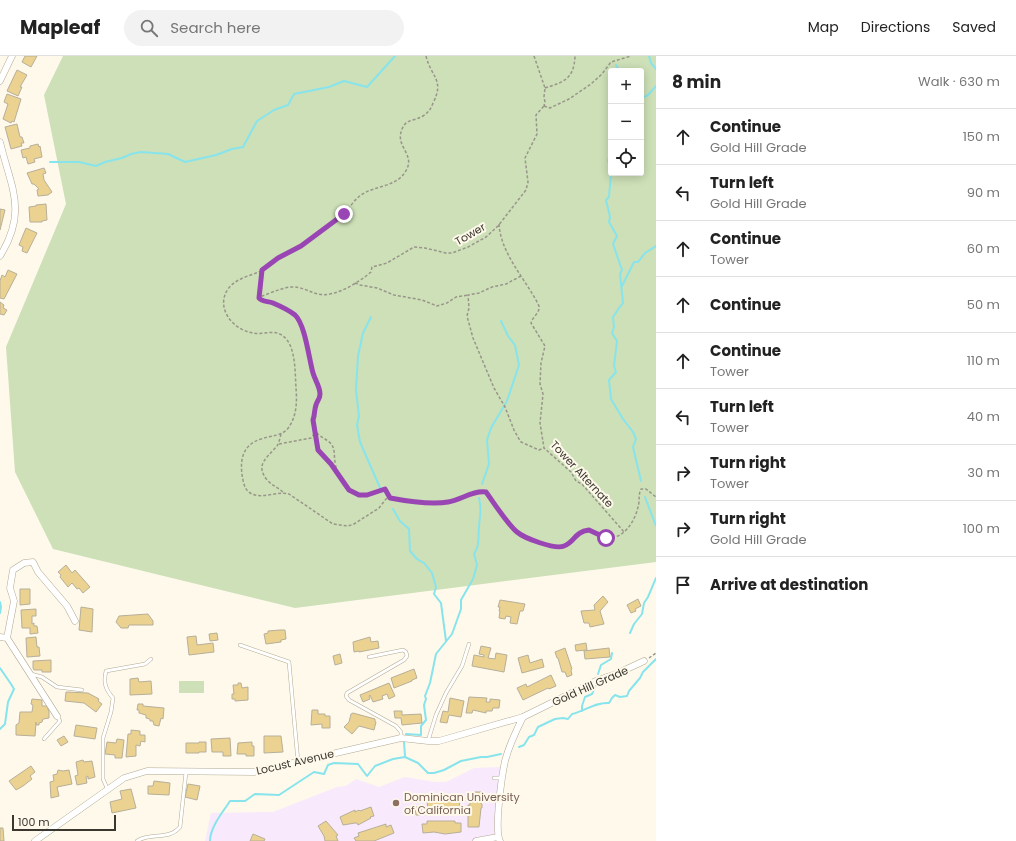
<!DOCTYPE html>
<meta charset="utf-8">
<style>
:root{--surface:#fff;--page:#f2f2f2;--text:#222;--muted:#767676;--line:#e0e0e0}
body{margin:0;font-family:Poppins,sans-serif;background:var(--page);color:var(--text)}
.controls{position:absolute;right:12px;top:12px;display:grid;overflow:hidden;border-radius:4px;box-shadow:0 2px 10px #0003}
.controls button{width:36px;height:36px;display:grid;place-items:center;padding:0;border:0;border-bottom:1px solid var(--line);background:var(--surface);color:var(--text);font:20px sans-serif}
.scale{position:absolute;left:12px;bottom:10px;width:104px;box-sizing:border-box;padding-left:4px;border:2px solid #3a372e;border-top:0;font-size:11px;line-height:14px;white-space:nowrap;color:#3a372e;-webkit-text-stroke:3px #fef9eb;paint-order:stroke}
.stop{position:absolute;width:12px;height:12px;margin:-9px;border:3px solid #9945b3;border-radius:50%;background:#fff}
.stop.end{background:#9945b3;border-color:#fff;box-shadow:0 1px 4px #0008}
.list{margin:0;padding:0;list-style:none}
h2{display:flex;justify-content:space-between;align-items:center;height:52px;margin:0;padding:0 16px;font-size:17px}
h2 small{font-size:13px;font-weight:400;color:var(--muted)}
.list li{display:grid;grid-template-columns:26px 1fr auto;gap:12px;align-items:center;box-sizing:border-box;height:56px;padding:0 16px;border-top:1px solid var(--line)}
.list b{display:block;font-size:15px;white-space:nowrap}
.list p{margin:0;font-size:13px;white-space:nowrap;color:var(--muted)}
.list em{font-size:13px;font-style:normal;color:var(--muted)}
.icon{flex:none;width:22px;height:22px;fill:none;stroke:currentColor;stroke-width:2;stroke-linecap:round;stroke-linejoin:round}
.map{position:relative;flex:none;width:656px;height:785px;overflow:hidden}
header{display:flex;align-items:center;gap:24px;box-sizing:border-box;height:56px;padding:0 20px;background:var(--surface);border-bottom:1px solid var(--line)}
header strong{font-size:19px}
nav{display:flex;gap:22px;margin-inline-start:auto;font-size:14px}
.search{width:280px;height:36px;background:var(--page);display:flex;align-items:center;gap:10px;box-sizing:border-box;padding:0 14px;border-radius:22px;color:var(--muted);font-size:15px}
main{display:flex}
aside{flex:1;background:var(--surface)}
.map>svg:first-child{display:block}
.education{fill:#f8e9fc}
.green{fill:#cde0b7;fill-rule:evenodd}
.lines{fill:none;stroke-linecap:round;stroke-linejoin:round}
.stream{stroke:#87e4ec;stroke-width:2}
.building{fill:#ebd290;stroke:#b7af99}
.lane-casing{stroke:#b1a993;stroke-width:4}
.street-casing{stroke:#b1a993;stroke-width:7}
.path{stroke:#99958a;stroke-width:1.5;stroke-dasharray:3 2;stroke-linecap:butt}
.lane{stroke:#fff;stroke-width:3}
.street{stroke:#fff;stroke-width:6}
.route{stroke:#9945b3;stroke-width:5}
.education-dot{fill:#8d6e63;stroke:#fef9eb;stroke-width:1.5}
.labels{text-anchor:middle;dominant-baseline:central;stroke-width:4;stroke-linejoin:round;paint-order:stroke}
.street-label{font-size:11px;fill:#3a372e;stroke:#fef9eb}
.education-label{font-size:11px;fill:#785e54;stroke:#fef9eb;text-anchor:start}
</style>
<header>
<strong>Mapleaf</strong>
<div class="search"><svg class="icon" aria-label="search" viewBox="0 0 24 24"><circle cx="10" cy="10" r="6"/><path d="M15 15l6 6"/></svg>Search here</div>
<nav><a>Map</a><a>Directions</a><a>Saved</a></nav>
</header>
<main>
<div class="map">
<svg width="656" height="785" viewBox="0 0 656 785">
<rect width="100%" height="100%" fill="#fef9eb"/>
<path class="education" d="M 502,711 L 500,719 L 494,785 L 205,785 L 211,757 L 273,756 L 337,731 L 346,730 L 356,723 L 379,731 L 405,721 L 435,726 L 446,726 L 474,712 Z"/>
<path class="green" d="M 63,0 L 656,0 L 656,506 L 295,552 L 53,493 L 15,416 L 6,291 L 66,148 L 44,39 ZM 611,15 L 641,15 L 641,117 L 611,117 Z
M 179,625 L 204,625 L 204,637 L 179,637 Z"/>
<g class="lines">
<path class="stream" d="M 649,0 L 651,7 L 656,13
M 616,9 L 620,15
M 641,45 L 642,42 L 648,39 L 656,30
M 611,100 L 608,104 L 611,116
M 50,106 L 79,106 L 96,110 L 105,106 L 122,102 L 131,98 L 141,96 L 168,98 L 185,106 L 216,99 L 232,93 L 243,91 L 257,65 L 274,54 L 288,49 L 294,38 L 329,31 L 344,25 L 367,31 L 395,0
M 611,117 L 609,141 L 606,144 L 610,161 L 609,166 L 617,180 L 613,188 L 622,214 L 620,218 L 623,247 L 619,252 L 613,261 L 614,271 L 612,277 L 617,285 L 614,310 L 616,316 L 609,324 L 611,343 L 623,363 L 633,376 L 636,383 L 633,391 L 641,425
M 622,230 L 634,206 L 638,206 L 645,197 L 656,190
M 371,261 L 363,277 L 358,300 L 356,334 L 359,360 L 357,369 L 360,386 L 381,434 L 384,436
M 482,428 L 489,408 L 487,384 L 491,372 L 507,345 L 519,309 L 515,289 L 508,280 L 501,265
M 645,441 L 656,470
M 393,453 L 400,465 L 409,473 L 410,495 L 417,503 L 424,507 L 432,517 L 436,531 L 434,538 L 441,547 L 446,585
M 0,546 L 1,551 L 0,557
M 630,577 L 634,568 L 642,558 L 644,547 L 648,541 L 656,522
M 0,612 L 11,628 L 14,633 L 8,646 L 5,668 L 0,673
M 598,618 L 601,609 L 611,603 L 612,597
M 582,655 L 582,650 L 585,641 L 592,638 L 596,629
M 406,678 L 421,679 L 421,670 L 426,664 L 424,649 L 426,643 L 425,640 L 430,627 L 436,598 L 452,578 L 461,553 L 461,544 L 473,523 L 477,509 L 474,498 C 480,489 478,481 479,470 C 480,458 482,454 479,442
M 404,686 L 405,700
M 519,691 L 524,689 L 529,681 L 534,679 L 538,671 L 555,663 L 563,662 L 568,663 L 572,658 C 585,655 595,646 609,647 L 612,642 L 615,639 L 620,641 L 627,640 L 629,635 L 640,622 L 643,616 L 656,603
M 210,785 C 210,771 223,756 230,745 L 245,745 L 255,738 L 279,739 L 314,716 L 324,718 L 328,709 L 334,707 L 358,708 L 367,720 L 375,710 L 393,703 L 405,701 L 418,707 L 428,717 L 434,717 L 444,714 L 461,705 L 481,701 L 487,701 L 501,698"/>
</g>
<path class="building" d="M 25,0 L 37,0 L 31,11 L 22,6 Z
M 17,14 L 27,19 L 20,31 L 22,31 L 18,40 L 7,35 Z
M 7,38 L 21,43 L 14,66 L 12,65 L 11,67 L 3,63 L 8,48 L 4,46 Z
M 17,68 L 20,81 L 22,81 L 24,87 L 21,87 L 22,90 L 11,93 L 5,71 Z
M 38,88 L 39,91 L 40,90 L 42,101 L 34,103 L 35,106 L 28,108 L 26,101 L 23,102 L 21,94 L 30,92 L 30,90 Z
M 44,112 L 46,117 L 43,118 L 44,124 L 52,136 L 48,139 L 38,140 L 37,134 L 39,133 L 34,128 L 32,128 L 27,117 Z
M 46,148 L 47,164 L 42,165 L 42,166 L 30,166 L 29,151 L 36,150 L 36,149 Z
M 0,153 L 5,154 L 0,174 Z
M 26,172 L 37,177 L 27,197 L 22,195 L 23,191 L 19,189 Z
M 8,214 L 17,218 L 4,243 L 0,242 L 0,225 L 2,219 L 5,221 Z
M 0,246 L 4,249 L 3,252 L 7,254 L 4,259 L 0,258 Z
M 66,509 L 72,517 L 75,514 L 90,531 L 83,537 L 79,532 L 77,533 L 72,527 L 68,531 L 60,521 L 61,519 L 58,516 Z
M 20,533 L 30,533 L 30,548 L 20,549 Z
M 603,540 L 608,546 L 600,555 L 604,568 L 590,571 L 589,567 L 584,567 L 581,555 L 595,554 L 594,549 Z
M 638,543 L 641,550 L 635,553 L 636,555 L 631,557 L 627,549 Z
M 500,544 L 525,548 L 523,555 L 520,555 L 517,568 L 510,567 L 511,561 L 506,560 L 505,563 L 499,562 L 500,555 L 499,555 L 500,551 L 498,551 Z
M 81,551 L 93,553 L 92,576 L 79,574 Z
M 36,553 L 36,560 L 32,560 L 32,568 L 34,567 L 34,570 L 37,570 L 38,577 L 30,578 L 30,572 L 22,572 L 21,554 Z
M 148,558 L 153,565 L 153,569 L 129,569 L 128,572 L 121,572 L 116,566 L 119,560 Z
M 280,574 L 285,574 L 286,583 L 281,584 L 281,586 L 266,588 L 264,578 L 268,577 L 268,575 Z
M 217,577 L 218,584 L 210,585 L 209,578 Z
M 196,580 L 197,589 L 213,587 L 214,596 L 189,599 L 187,581 Z
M 36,581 L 37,591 L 39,591 L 40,600 L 27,601 L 26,582 Z
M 370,581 L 371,586 L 378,585 L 379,592 L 359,596 L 359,595 L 354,596 L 353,586 Z
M 586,587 L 587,594 L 576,595 L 575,589 Z
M 481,590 L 491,592 L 488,602 L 495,603 L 496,597 L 507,599 L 504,616 L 472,610 L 474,599 L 484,601 L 484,599 L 479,598 Z
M 565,592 L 572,613 L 571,614 L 572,619 L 567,621 L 565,616 L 562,616 L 558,602 L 557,602 L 555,596 Z
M 609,592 L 610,601 L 585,603 L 584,595 Z
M 340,598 L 342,607 L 335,609 L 333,600 Z
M 528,599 L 530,607 L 542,603 L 544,611 L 522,617 L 518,602 Z
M 51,604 L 51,616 L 42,616 L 42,614 L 34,614 L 33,612 L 33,605 Z
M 414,613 L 417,622 L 412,624 L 412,625 L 394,632 L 391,622 Z
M 551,619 L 556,630 L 549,633 L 548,632 L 523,644 L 517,632 L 526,628 L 527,631 Z
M 138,622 L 139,626 L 151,625 L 152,638 L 130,639 L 130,623 Z
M 238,627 L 241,627 L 242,632 L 248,631 L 248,644 L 235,645 L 235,643 L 232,643 L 232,638 L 234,638 L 233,629 L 238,629 Z
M 389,627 L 395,640 L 389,643 L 387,638 L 382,640 L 383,643 L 373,646 L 370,639 L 369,640 L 370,643 L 363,646 L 360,639 Z
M 66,636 L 88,637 L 99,643 L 98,645 L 102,648 L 96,656 L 84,647 L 65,645 Z
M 469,641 L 487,642 L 486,646 L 490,646 L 490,643 L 500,644 L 499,652 L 493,652 L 492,655 L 486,655 L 486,657 L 473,654 L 472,657 L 466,657 Z
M 450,642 L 464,645 L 461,661 L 449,659 L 447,667 L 440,666 L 443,655 L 448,656 Z
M 32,643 L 42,644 L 42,650 L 48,650 L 48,654 L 49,654 L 49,662 L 43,663 L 42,666 L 39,667 L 39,669 L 36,669 L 36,666 L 35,680 L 16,679 L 16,669 L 19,667 L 20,656 L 32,656 L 33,649 L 31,648 Z
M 138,648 L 143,648 L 143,650 L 164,652 L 163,663 L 161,662 L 159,670 L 154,669 L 153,665 L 150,665 L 150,663 L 146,662 L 146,659 L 139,657 L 139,654 L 137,654 Z
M 312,654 L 318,654 L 318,658 L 325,658 L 325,660 L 330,660 L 330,672 L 322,672 L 322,668 L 311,669 Z
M 394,655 L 402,655 L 402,659 L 421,658 L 422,667 L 402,669 L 401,662 L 395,662 Z
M 353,657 L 375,663 L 375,665 L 376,666 L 374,674 L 359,670 L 352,678 L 344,671 L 349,666 L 351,658 Z
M 76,669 L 97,672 L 95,683 L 74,680 Z
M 131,674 L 140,675 L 140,679 L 145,679 L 145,686 L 141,685 L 140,690 L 136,689 L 136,700 L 126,701 L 128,678 L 131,678 Z
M 64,680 L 68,686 L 61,690 L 57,684 Z
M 264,680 L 281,680 L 283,696 L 264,697 Z
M 230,682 L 231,700 L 223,700 L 223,696 L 212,696 L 211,683 Z
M 117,683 L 124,684 L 122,702 L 115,702 L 115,699 L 105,698 L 107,686 L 116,687 Z
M 199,686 L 206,686 L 206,696 L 199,696 L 199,697 L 186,697 L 186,687 L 199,687 Z
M 252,686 L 252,690 L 254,690 L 254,700 L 246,700 L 246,698 L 237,698 L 238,687 Z
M 83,704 L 84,706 L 92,705 L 95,721 L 88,723 L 88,720 L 86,721 L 87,727 L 77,729 L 75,720 L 78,719 L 76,706 Z
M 31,710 L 35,716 L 30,720 L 32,723 L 23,730 L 16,734 L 9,725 Z
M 58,714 L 63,715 L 69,714 L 72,728 L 57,731 L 59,740 L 51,742 L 50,726 L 54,725 L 53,719 L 57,718 Z
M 154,725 L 170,727 L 169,739 L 148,738 L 148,730 L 153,730 Z
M 188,728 L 200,730 L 197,744 L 185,741 Z
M 131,733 L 136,752 L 112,757 L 110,746 L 122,743 L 120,735 Z
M 473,736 L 482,736 L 481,748 L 482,748 L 482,752 L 481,752 L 479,771 L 468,771 L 468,749 L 470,749 L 470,741 L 473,741 Z
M 439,743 L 443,743 L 443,744 L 448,744 L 448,745 L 459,744 L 460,753 L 444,756 L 428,754 L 427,745 L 439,744 Z
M 371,751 L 374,760 L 370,761 L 371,762 L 358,769 L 357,767 L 355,767 L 343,769 L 340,761 L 355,754 L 355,756 L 359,754 L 360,755 Z
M 415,751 L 421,751 L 421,759 L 416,759 Z
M 326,765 L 338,779 L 336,780 L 338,785 L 325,785 L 324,780 L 318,770 Z
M 427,765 L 455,765 L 455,767 L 461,767 L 461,776 L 445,778 L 434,776 L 423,777 L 422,768 L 427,768 Z
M 386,768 L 386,771 L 391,769 L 394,777 L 374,785 L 356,785 L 354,782 L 359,780 L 358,777 Z
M 0,772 L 3,772 L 4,785 L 0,785 Z
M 253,778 L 265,783 L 264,785 L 250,785 Z"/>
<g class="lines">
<defs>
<path id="lane" d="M 240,589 L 289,606 L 298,706
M 369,601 L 403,594 L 406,596 L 407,600 L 404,604 L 347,637 L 346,640 L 349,644 L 396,670 L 401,676 L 401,682
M 31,618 L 42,621 L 57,631 L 82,634
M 44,683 L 60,665 L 57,660
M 428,685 L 436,659 L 446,637 L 462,610 L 469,588
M 494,722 L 502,722
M 108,734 L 103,723 L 103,682 L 111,656 L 113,642 C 106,634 103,627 106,615 L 145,608 L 151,603
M 137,785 C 151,776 168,785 180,771 L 186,716"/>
<path id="street" d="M 0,25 L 12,0
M 0,86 C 11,132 28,155 0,200
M 0,581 L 7,582 L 57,660
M 7,582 L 14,545 L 10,532 L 13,514 L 24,507 L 33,506 L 38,516 L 67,550 L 75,565
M 35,785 L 124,722 L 147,715 L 254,716 L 401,682 L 428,685 L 439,685 L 523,661 L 598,624 L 616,618 L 644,605
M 476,785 L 498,781
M 500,785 C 494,773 502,719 505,705 C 509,690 516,675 523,661"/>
</defs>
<use href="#lane" class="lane-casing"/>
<use href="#street" class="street-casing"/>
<path class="path" d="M 426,0 C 431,21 445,24 433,47 C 431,53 428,57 423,60 C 415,65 407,63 403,71 C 392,92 420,98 403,119 C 393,131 374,130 361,139 C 355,143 350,151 345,157 C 332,169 316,181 301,190 C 294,195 285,197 277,202 C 271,206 267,212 261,215 C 250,220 236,222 228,233 C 215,252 233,274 253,277 C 263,279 275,273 283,280 C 296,289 295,317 296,332 C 297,345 297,359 289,371 C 282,381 271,379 261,383 C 242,389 239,405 243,424 C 244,430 246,435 252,438 C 263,443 277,435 289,438 L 333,468 L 348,470 L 354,468 L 379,452 L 386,443 L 390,441 C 406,445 431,449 448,446 C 461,445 473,434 486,436 C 496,449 505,464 516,475 C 523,482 556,494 565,490 C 572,487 575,477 583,475 C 592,472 597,480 606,481 C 623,485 635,465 638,451 C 640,445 638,439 641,433 L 646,433 L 656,441
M 534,0 L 545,32 L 544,41 L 545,46 L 544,50
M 545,32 C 564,26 574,23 575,0
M 544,50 L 550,52 L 569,43 L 591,28 L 602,18 L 611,6 L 631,0
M 499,168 C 501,199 526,223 539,250 C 540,257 533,260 531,267 L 545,290 L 541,307 L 540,328 L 543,338 L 540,367 L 544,392 L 571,416 L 576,425 L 582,428 L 624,476
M 262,214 L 259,241 C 269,238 280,232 291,231 C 301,230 309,236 318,238 C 335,242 359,226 371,216 L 372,211 L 387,207 L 414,191 L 425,192 L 446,197 L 452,197 L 468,191 L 486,181 L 498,170 L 526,134 L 528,126 L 525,102 L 537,78 L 536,59 L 544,50
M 521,220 L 506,228 L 492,231 L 479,237 L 468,239 L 469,252 L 467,260 L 473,282 L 494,332 L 505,351 L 514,374 L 519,383 L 521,386 L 539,394 L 544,392
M 355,227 L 360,229 L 377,232 L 394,239 L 422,244 L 437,250 L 447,247 L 456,241 L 468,239
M 259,241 C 262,246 267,245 272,247 C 280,250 293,255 298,262 C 307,277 309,301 313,318 C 315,324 320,331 320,338 C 320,342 317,345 316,349 C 314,354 313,367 314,372 C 317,381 327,382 332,389 C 335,394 334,400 335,406 C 340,437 357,445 385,433 L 387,434 L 390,441
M 316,376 C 315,398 326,400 337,417
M 281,378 C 280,382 279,387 277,390 C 267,402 254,409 268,425 C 273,430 279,432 284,437
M 279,388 L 311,382 L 315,377
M 649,602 L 656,597"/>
<use href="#lane" class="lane"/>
<use href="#street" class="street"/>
</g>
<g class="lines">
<path class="route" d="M 344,158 L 301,190 L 278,202 L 262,214 L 259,242 C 262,246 268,245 273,247 C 280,250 289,254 295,259 C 305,268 309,303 313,317 C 315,324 320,331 320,338 C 320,343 317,345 316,349 C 314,354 315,359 313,364 L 318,394 L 331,408 L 349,434 L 359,439 L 367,439 L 385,433 L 390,442 C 406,445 431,449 448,446 C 461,444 473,434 486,436 C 494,447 508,469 517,476 C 524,482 555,494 564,490 C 575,486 574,476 589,474 L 606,482"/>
</g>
<circle class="education-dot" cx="396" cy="747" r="4"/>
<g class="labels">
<g class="street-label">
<text transform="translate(470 178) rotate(-30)">Tower</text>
<text transform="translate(582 418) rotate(47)">Tower Alternate</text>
<text transform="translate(590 630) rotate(-24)">Gold Hill Grade</text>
<text transform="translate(295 706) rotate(-13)">Locust Avenue</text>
</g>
<g class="education-label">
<text x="404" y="741">Dominican University<tspan x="404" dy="13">of California</tspan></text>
</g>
</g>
</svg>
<div class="controls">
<button>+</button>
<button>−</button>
<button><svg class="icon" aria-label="locate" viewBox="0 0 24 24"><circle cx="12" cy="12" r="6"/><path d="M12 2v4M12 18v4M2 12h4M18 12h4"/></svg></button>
</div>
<div class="scale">100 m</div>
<div class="stop" style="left:606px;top:482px"></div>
<div class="stop end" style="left:344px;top:158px"></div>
</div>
<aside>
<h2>8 min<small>Walk · 630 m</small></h2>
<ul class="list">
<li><svg class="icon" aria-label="ahead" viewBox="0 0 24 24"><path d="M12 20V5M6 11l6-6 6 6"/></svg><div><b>Continue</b><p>Gold Hill Grade</p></div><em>150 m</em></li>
<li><svg class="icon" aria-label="left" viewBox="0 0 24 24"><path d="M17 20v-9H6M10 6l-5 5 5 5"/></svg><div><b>Turn left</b><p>Gold Hill Grade</p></div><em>90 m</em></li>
<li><svg class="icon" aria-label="ahead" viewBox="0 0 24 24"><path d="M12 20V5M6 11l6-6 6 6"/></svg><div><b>Continue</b><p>Tower</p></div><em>60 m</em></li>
<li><svg class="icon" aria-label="ahead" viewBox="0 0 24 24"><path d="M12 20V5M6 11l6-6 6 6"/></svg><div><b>Continue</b></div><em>50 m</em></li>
<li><svg class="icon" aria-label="ahead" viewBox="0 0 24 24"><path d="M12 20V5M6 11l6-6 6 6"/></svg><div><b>Continue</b><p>Tower</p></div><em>110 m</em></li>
<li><svg class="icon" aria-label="left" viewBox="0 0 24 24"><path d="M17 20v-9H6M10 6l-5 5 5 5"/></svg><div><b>Turn left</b><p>Tower</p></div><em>40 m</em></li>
<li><svg class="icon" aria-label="right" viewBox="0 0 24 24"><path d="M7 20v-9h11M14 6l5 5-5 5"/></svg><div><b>Turn right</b><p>Tower</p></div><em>30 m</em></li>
<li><svg class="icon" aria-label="right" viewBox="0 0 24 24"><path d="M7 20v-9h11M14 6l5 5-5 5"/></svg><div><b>Turn right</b><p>Gold Hill Grade</p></div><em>100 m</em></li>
<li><svg class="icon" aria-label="arrive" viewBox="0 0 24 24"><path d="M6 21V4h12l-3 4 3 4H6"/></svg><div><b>Arrive at destination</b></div></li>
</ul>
</aside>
</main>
